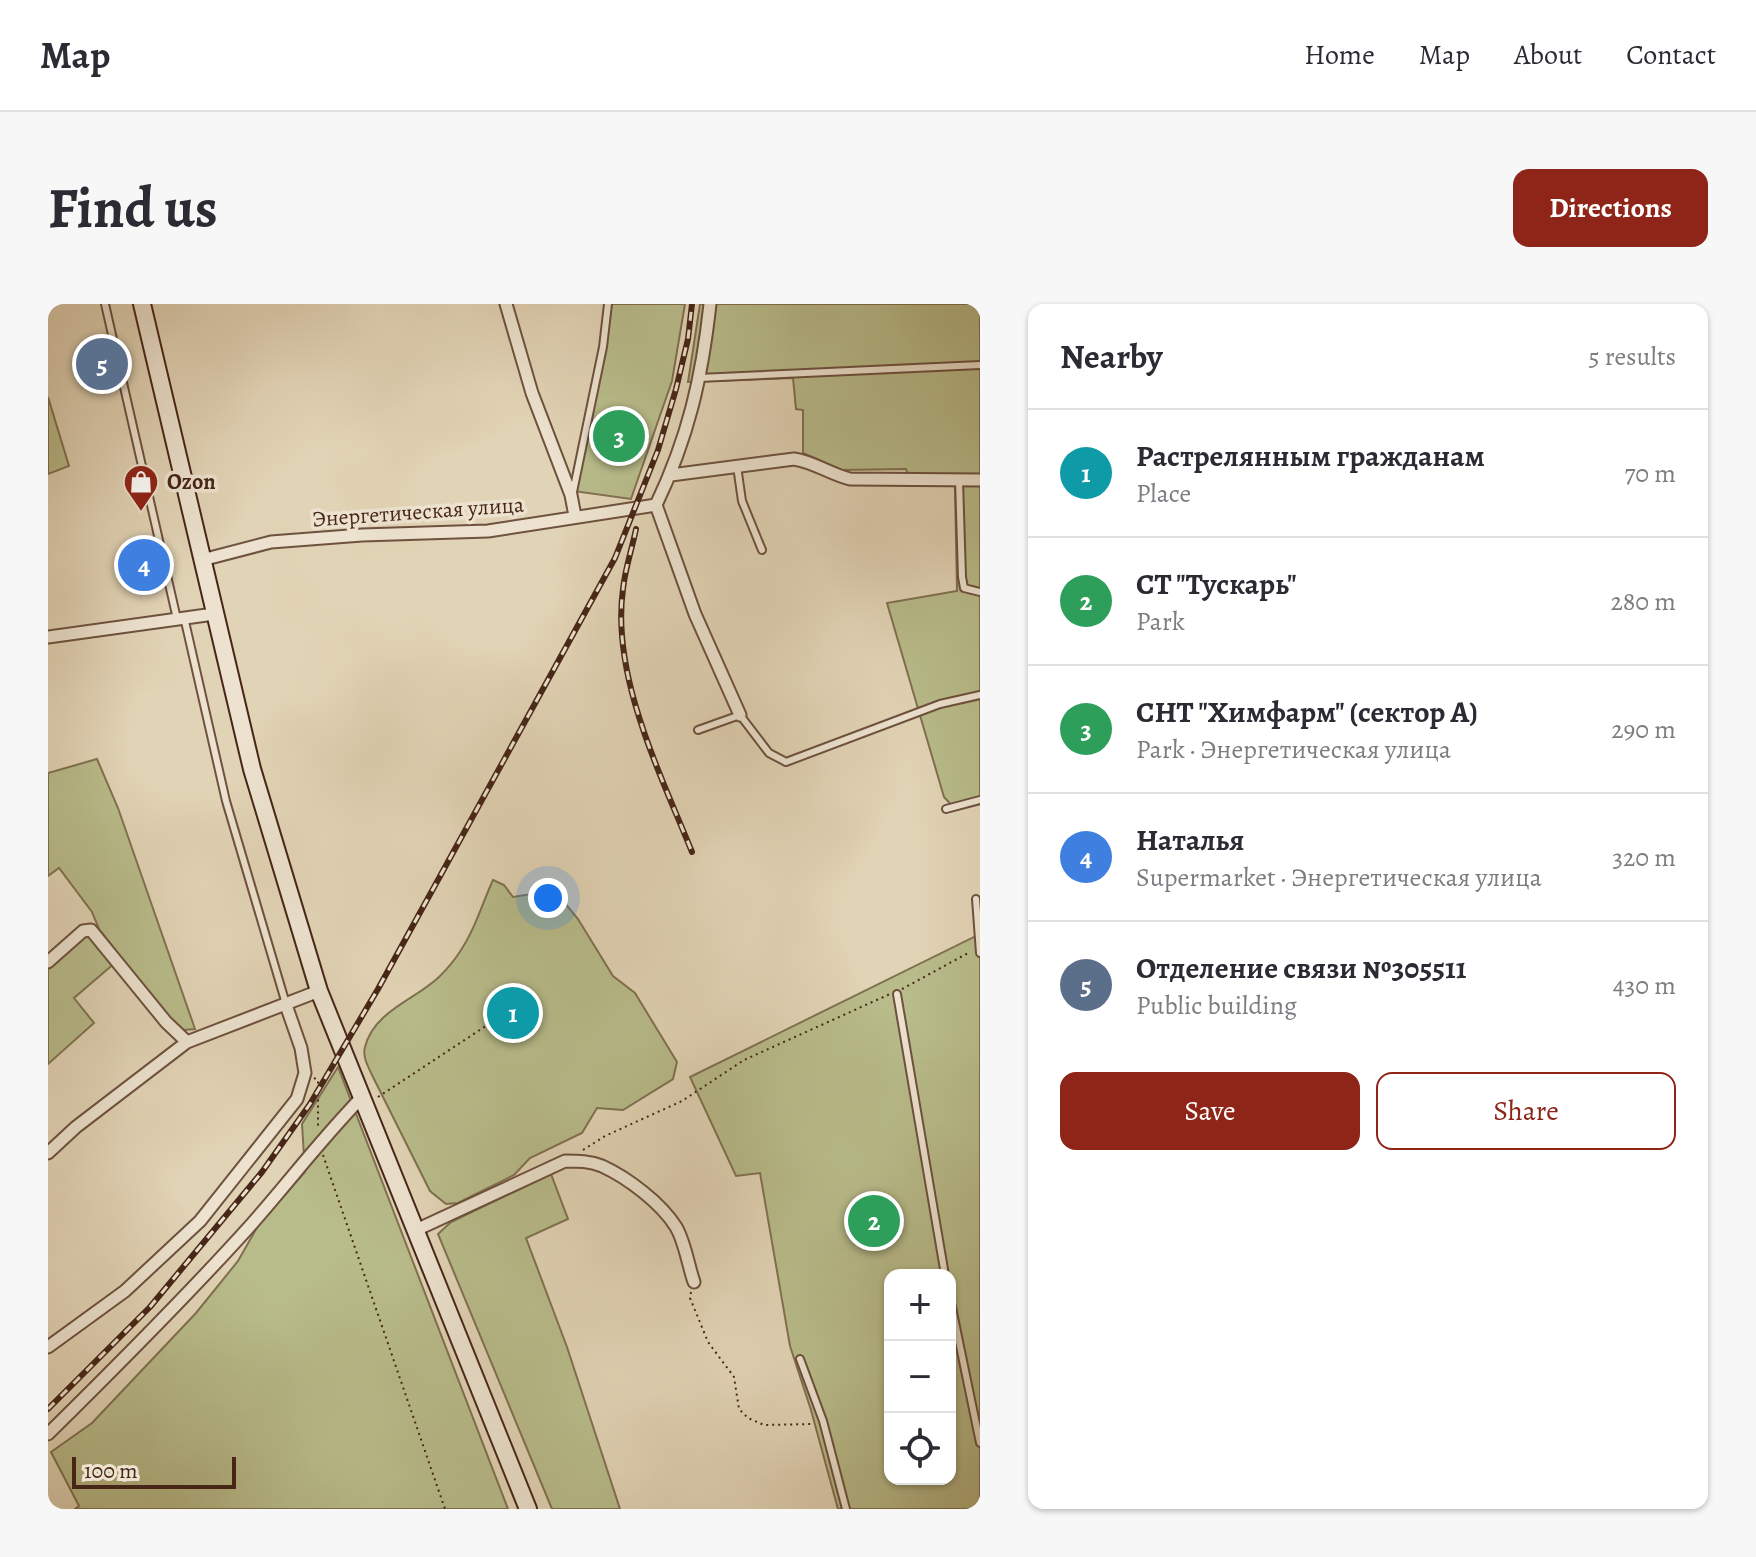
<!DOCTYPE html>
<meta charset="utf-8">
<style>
:root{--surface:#fff;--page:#f7f7f7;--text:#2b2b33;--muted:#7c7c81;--line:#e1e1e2;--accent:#8f2418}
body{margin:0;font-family:Alegreya,serif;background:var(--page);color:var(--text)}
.controls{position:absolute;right:24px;bottom:24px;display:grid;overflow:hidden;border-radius:16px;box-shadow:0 2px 6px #0004}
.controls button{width:72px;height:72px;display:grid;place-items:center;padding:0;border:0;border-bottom:2px solid var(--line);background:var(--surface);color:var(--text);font:40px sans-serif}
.scale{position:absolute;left:24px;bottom:20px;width:164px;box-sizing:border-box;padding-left:8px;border:4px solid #472617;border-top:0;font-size:22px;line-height:28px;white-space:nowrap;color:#472617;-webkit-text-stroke:6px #ece2cf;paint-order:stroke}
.you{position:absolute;left:500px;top:594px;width:28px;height:28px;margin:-20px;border:6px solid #fff;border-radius:50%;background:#1a73e8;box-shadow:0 0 0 12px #1a73e833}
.badge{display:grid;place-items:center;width:52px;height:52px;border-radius:50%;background:var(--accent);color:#fff;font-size:26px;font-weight:700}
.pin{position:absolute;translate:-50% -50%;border:4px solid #fff;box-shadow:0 2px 8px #0006}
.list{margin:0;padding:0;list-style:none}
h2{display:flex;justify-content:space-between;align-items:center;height:104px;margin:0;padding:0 32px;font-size:34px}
h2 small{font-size:26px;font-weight:400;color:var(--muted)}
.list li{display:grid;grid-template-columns:52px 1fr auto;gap:24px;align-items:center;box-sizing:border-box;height:128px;padding:0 32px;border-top:2px solid var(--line)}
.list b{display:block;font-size:30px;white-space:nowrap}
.list p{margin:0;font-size:26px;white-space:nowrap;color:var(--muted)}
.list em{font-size:26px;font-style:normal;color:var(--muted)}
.actions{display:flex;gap:16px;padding:24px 32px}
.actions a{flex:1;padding:18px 0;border:2px solid var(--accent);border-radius:16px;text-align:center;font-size:28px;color:var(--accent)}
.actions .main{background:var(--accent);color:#fff}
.icon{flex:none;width:44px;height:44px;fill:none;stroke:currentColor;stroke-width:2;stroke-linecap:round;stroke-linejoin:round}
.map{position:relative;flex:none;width:932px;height:1205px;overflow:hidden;border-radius:16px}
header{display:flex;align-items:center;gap:48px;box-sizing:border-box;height:112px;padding:0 40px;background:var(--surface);border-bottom:2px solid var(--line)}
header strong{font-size:38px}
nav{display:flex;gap:44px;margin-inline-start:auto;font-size:28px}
.intro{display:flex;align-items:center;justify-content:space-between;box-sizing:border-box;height:192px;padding:0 48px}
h1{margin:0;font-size:56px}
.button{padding:20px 36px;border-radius:16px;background:var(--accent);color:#fff;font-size:28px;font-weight:700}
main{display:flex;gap:48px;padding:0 48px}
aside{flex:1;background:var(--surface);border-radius:16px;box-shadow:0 2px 6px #0004}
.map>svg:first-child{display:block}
.green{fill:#b8bb8a;stroke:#807050;stroke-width:2;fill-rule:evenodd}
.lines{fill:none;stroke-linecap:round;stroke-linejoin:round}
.lane-casing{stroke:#6e513e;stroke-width:10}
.street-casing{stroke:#6e513e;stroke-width:15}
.secondary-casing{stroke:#472617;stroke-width:20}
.path{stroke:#472617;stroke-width:2;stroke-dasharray:2 4;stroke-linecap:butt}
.lane{stroke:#ece2cf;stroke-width:6}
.street{stroke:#ece2cf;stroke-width:11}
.secondary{stroke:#ece2cf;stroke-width:16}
.rail-casing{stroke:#472617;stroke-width:6}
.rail{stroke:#ece2cf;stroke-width:3;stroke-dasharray:9;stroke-linecap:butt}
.labels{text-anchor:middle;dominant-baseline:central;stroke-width:7;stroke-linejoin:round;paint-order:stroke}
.poi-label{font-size:22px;font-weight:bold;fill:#472617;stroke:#ece2cf;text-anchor:start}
.street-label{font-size:22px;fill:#472617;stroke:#ece2cf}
</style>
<header>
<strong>Map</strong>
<nav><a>Home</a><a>Map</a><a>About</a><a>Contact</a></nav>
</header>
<div class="intro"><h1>Find us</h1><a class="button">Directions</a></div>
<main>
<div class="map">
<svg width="932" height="1205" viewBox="0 0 932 1205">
<rect width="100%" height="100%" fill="#e1d3b5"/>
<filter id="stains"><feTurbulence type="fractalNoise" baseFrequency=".0025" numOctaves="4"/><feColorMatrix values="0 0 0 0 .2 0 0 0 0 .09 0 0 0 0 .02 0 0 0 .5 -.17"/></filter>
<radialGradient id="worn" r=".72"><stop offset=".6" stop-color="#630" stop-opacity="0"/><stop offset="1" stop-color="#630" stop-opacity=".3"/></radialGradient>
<path class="green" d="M 557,0 L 637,0 L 624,77 L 583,195 L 525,187 L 553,52 Z
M 652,0 L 932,0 L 932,498 L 907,505 L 896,493 L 839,299 L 909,287 L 907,181 L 864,181 L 858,165 L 794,166 L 755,149 L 755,106 L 748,105 L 745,74 L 640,78 Z
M 0,93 L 21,162 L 0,170 Z
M 49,455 L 70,504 L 147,725 L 136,726 L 120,714 L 51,625 L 44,608 L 11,564 L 0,572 L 0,469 Z
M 445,576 L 456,581 L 465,593 L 496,588 L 512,593 L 530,615 L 565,672 L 587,689 L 629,758 L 625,775 L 575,806 L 549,804 L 534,829 L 482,854 L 466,871 L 410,899 L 398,900 L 382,887 L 325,773 C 321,764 314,753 317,743 C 326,707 367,696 391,673 C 398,666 406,657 411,649 C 427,626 434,600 445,576 Z
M 40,630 L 68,658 L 26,694 L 46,719 L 0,760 L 0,665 Z
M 932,630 L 932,1205 L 790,1205 L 763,1106 L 742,1042 L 712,869 L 688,872 L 642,773 ZM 842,971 L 902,971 L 902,1175 L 842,1175 Z
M 290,763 L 460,1205 L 27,1205 L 31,1202 L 3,1148 L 44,1119 L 148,1009 L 190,957 L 211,920 L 257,868 L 254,820 Z
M 503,870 L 520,915 L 478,934 L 519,1043 L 572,1205 L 504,1205 L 390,930 L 403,918 Z"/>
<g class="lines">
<defs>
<path id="lane" d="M 57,0 L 129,315
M 651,74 L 932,61
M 689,162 L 694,197 L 714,246
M 911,176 L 914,273 L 916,284 L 932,288
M 525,188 L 555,43 L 560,0
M 136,313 L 178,497 L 238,700
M 650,426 L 692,411 L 721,449 L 738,458 L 892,400 L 932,391
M 898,505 L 932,496
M 928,595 L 932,649
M 849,690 L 897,971
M 902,994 L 932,1139
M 752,1055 L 775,1117 L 798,1205"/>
<path id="street" d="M 458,0 L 484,89 L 523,191 L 527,212
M 623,171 L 746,155 C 766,158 782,170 802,175 L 932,176
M 608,201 L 647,310 L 692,411
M 608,201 C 640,134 654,74 662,0
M 154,256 L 223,238 L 314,231 L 440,227 L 608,201
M 0,333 L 166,310
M 0,658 L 35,627 L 43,626 L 118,718 L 139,738
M 0,849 L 28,823 L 139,738 L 271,687
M 368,926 L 517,857 C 530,857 542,857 554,862 C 580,874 613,899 628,923 C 637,938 640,961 646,978
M 0,1043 L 77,987 L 152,917 L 249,795 L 257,769 L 253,744 L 238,701
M 0,1130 C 69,1062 137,994 202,922 C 240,879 274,834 315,792"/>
<path id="secondary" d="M 94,0 L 204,465 L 271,687 L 480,1205"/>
</defs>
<use href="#lane" class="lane-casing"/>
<use href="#street" class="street-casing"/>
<use href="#secondary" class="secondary-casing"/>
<path class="path" d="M 854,685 L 922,648
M 266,774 L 270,776 L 270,825
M 330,793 L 453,712
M 535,846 L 557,832 L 634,797 L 696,756 L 842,690
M 275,851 L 397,1205
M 643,988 L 642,994 L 660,1038 L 686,1073 L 691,1105 L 700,1114 L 716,1121 L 765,1120"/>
<use href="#lane" class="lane"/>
<use href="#street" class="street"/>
<use href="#secondary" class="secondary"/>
<defs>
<path id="rail" d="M 588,225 C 584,245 577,265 575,285 C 563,371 612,469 644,548
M 0,1105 L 102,1003 L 214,868 L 262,800 L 330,685 L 567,254 L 610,146 L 628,85 L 640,35 L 644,0"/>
</defs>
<use href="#rail" class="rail-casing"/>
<use href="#rail" class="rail"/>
</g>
<defs>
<symbol id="shop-pin" viewBox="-11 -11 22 30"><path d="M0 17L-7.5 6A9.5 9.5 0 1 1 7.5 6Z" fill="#8f2418" stroke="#ece2cf"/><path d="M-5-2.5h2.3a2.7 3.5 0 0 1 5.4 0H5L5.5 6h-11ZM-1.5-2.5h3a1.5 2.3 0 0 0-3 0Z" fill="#fff"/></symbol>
</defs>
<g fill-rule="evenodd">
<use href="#shop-pin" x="73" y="158" width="40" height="54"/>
</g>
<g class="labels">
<g class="poi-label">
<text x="119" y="178">Ozon</text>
</g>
<g class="street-label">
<text transform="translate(370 208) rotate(-4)">Энергетическая улица</text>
</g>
</g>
<rect width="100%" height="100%" filter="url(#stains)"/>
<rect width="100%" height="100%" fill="url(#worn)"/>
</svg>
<div class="controls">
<button>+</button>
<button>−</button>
<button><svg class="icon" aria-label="locate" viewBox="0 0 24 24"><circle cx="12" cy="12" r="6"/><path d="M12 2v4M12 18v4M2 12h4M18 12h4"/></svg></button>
</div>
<div class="scale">100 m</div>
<div class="you"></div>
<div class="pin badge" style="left:465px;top:709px;background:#0f9aa8">1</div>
<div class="pin badge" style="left:826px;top:917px;background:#2e9e5b">2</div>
<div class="pin badge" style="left:571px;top:132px;background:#2e9e5b">3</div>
<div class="pin badge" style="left:96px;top:261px;background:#3f7fe0">4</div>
<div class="pin badge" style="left:54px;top:60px;background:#5c6f8a">5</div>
</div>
<aside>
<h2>Nearby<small>5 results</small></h2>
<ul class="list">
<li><span class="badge" style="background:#0f9aa8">1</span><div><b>Растрелянным гражданам</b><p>Place</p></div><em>70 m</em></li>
<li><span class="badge" style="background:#2e9e5b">2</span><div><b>СТ &quot;Тускарь&quot;</b><p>Park</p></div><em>280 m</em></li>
<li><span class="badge" style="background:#2e9e5b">3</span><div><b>СНТ &quot;Химфарм&quot; (сектор А)</b><p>Park · Энергетическая улица</p></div><em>290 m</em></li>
<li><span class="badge" style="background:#3f7fe0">4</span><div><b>Наталья</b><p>Supermarket · Энергетическая улица</p></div><em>320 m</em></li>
<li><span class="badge" style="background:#5c6f8a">5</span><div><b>Отделение связи №305511</b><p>Public building</p></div><em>430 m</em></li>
</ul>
<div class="actions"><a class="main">Save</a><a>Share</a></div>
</aside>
</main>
